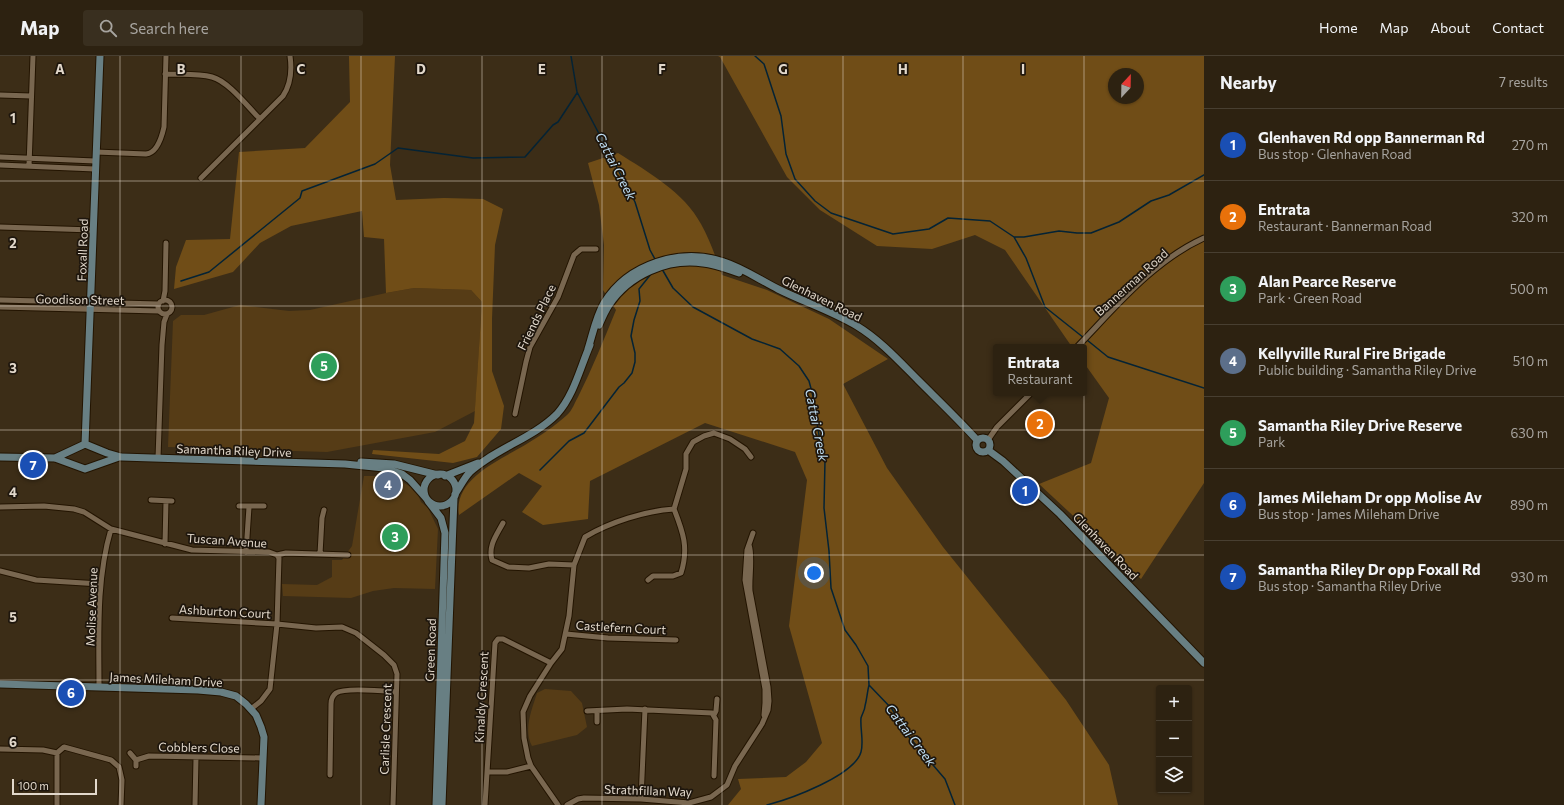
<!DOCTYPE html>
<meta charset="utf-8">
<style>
:root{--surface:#2d2211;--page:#392f1f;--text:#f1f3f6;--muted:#a7a49f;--line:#483f31;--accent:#db2777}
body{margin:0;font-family:Commissioner,sans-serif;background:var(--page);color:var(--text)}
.controls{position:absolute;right:12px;bottom:12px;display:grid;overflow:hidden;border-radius:4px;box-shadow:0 1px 3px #0004}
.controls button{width:36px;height:36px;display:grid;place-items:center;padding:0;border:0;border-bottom:1px solid var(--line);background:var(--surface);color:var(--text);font:20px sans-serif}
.compass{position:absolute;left:1108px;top:12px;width:36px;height:36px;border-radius:50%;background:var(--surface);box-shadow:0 1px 3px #0004;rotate:22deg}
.scale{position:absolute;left:12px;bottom:10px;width:85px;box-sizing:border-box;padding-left:4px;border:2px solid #e2d8cb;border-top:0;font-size:11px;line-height:14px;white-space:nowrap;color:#e2d8cb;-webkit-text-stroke:3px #1e160d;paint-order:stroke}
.you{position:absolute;left:814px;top:517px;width:14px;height:14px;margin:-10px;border:3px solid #fff;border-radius:50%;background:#1a73e8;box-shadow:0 0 0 6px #1a73e833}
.badge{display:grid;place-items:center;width:26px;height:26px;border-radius:50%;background:var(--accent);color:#fff;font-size:13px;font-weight:700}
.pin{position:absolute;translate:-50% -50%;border:2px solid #fff;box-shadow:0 1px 4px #0006}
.popup{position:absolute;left:993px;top:288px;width:94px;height:52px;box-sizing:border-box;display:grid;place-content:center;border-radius:4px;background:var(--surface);filter:drop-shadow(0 1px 3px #0005);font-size:13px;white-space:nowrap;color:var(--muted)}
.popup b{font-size:15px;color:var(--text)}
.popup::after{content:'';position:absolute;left:50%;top:100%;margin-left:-8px;border:8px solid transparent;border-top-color:var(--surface)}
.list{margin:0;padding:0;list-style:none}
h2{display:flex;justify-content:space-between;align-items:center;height:52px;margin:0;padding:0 16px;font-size:17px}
h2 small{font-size:13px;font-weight:400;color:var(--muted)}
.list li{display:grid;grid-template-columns:26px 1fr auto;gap:12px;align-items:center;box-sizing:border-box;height:72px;padding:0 16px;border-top:1px solid var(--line)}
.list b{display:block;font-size:15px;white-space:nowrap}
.list p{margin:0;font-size:13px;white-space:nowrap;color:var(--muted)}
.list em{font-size:13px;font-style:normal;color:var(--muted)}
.icon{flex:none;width:22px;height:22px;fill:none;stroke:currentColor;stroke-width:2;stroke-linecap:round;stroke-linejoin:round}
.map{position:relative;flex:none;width:1204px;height:749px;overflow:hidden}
header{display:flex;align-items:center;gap:24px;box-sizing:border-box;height:56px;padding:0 20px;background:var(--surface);border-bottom:1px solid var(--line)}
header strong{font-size:19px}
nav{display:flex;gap:22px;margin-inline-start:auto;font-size:14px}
.search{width:280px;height:36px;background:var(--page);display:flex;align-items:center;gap:10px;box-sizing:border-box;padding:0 14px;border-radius:4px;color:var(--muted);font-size:15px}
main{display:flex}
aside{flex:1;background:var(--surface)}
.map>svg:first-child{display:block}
.green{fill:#563c16}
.forest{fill:#704d17;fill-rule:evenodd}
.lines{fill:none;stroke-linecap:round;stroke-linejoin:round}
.stream{stroke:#042335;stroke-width:1.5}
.street-casing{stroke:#231401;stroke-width:7}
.secondary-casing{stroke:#231401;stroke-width:9}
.street{stroke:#796750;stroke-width:5}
.secondary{stroke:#687f83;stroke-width:7}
.grid{fill:none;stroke:#e2d8cb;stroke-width:1;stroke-opacity:0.55}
.labels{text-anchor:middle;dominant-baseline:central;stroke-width:3.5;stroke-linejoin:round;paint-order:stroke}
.street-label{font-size:12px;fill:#e2d8cb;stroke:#1e160d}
.water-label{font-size:13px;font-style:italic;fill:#c1e0f6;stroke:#1e160d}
.grid-label{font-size:13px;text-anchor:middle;font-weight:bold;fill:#e2d8cb;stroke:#1e160d;stroke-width:3.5;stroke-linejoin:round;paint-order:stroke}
</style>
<header>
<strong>Map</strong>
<div class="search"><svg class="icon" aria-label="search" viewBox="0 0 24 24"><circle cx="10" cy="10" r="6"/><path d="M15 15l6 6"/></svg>Search here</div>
<nav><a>Home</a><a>Map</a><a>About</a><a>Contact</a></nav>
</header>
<main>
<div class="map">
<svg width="1204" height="749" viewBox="0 0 1204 749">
<rect width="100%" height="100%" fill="#3c2d17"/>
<path class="green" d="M 414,232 L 471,234 L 482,246 L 475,355 L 435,376 L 327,396 L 168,391 L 173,265 L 181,259 L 204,259 L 240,249 L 289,255 L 310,254 L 386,237 Z
M 364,420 L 377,420 L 377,438 L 399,438 L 399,424 L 416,434 L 421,446 L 428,452 L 438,473 L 435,533 L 394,532 L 373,535 L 351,542 L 283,540 L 282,528 L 317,529 L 332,521 L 332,504 L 342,504 L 352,490 Z
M 545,633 L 571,635 L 582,647 L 587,671 L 577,679 L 532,690 C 523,674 532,653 537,637 Z"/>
<path class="forest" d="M 349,0 L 395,0 L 390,109 L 396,144 L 444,142 L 483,143 L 503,153 L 495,189 L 492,263 L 492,315 L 504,350 L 501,373 L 477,401 L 453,407 L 372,398 L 373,394 L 439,398 L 465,385 L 474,367 L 482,246 L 471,234 L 414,232 L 386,237 L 384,183 L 364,181 L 362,155 L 291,170 L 260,187 L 233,216 L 174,233 L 176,211 L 186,184 L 230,183 L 239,96 L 305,92 L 350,46 Z
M 718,0 L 1204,0 L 1204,427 L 1141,523 L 1039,428 L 1091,407 L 1109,342 L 1084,307 L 1084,291 L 1072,291 L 1005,194 L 975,179 L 932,193 L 877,190 L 820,154 L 787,121 L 720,1 ZM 1114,18 L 1138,18 L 1138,42 L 1114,42 Z
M 618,97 C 648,116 684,136 701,168 C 710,184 716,202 722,219 L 767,234 L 829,263 L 888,303 L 843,328 L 887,412 L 943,491 L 1066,644 L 1109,709 L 1118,749 L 728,749 L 741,733 L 738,723 L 786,721 L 806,706 L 822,687 L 789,570 L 807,424 L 795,396 L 705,367 L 590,425 L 588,463 L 543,469 L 522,456 L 542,430 L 519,417 L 459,459 C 453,423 500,404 525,389 C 540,380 555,370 567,359 C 572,355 575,346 578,341 C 592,313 604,283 616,254 L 603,234 L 604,189 L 599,149 L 588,107 Z"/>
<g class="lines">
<path class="stream" d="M 571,0 L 577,36 L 635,146 L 650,194 L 656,205
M 755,0 L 764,8 L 781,60 L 786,98 L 795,123 L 815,145 L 831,157 L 893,178 L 929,173 L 948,162 L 990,165 L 1014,181 L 1026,202 L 1045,251 L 1084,282
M 1014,181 L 1024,181 L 1059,175 L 1077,177 L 1091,177 L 1119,166 L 1151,145 L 1169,139 L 1204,119
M 662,213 L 673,232 L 693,251 L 752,283 L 780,293 L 799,310 L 809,325 L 813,340 L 820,386 L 825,404 L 824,452 L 829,495 L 831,532 L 845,574 L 856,589 L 868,610 L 869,629 L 892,653 L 909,681 L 945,723 L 955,749
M 181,225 L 209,216 L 300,142 L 302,135 L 375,108 L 398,92 L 473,102 L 525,101 L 553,69 L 558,66 L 577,37
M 1087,284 L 1108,301 L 1204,332
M 540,414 L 569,385 L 584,377 L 619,331 L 624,327 L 632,317 L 635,306 L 635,297 L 631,280 L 634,264 L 640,245 L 639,233 L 651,218
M 767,749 C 790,743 854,720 861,696 C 864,685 860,673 861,662 C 862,658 865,654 865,650 C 867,643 867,637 869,629"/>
<defs>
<path id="street" d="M 165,18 C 180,19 197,17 212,21 C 228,25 248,51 260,63
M 0,39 L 31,40
M 96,96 L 146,98 C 157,97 162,80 164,71 L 166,0
M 0,101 L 95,105
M 0,109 L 95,113
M 29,110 L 33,0
M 201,122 L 283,40 C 291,28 292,14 290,0
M 0,171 L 93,174
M 0,244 L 159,248
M158 251a7 7 0 1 1 14 0a7 7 0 1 1-14 0Z
M 163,245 L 165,235 L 166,187
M 0,251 L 159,255
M 1077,291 C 1115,252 1153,205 1204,182
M 515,358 L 526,306 L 530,291 L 558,241 L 574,199 L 581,193 L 596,193
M 988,384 L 997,371 L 1031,337
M 158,402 L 162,289 L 164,266 L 167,258
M 151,444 L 172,445
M 239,450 L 264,450
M 0,451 L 44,450 L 74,453 L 84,456 L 111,473 L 192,494 L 269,496 L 277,499 L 279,502 L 277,568 L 270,633 L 261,645 L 251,653
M 674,453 L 686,413 L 686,398 L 693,386 L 704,380 L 714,377 L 730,383 L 745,393 L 751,401
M 503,467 C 496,480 488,490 492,504 L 508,511 L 529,512 L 549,508 L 574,509
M 753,477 L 747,494 L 745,524 L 765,633 L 765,647 L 764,659
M 165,488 L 166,445
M 246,496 L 249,451
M 320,498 L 322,462 L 324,454
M 277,499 L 286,497 L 348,499
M 0,515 L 36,524 L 100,528
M 648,524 L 653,520 L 673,520 L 681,517 C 689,492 683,476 674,453
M 172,562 L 277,568 L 316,572 L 342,571 L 356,577 L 384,599 L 394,609 L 397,618 L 393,749
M 566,578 L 608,582 L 676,584
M 99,631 C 99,579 96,524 111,473
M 587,655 L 627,653 L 712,657 L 716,664 L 714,720
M 597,655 L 597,666
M 714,659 L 716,655 L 717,643
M 0,693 L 43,694 L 57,697 L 57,749
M 57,697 L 64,691 L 111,704 L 119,711 L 122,724 L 121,749
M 130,697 L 136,704 L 136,710
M 136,704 L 149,700 L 263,702
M 487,716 L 507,716 L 531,710
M 330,719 L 331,648 C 331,645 332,640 336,637 C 345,631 384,635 396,636
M 641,743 L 645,653
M 195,749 L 196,702
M 485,749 L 495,587 L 498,583 L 503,583 L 551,607
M 558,749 L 531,710 L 528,702 L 524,682 L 523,656 L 530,640 L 551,607 L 562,593 L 569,560 L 574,509 L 585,481 C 610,466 645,455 674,453
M 567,749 L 578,743 L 584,742 L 641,743 L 689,747 L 711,741 L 727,729 L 735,710 L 762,668 L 768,654 L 769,645 L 768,631 L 750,535 C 749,522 753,499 749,489"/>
<path id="secondary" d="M 599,269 C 602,262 605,255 609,249 C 629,219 667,202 703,207 C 715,208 727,213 739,217
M 588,293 C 593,277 596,261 604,247 C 628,208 681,191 724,206 C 743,212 760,224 778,233 C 804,246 832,255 857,270 C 880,284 899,305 918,324 C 938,344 958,363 977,384
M976 389a7 7 0 1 1 14 0a7 7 0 1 1-14 0Z
M 85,388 L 100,0
M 988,394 L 1003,405 L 1060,458 L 1204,607
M 0,401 L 55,402 L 85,413 L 119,401
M 55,402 L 85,388 L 107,397 L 121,401 L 345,408 L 384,412 L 402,418 L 410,424 L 426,442
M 361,406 L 394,408 L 438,419
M424 434a16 16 0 1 1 32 0a16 16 0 1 1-32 0Z
M 445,420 L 478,407
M 455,438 C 460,431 464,422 470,416 C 496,392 532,383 557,358 C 574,339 580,312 590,289
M 428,445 L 441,462 L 445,477 L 436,749
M 0,628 L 198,634 L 221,636 L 236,640 L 246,648 L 256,659 L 261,671 L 264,681 L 261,749
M 442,749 L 454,442"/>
</defs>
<use href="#street" class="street-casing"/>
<use href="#secondary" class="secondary-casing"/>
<use href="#street" class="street"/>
<use href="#secondary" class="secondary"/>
</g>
<path class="grid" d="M 120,0 L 120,749M 241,0 L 241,749M 361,0 L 361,749M 482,0 L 482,749M 602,0 L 602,749M 722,0 L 722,749M 843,0 L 843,749M 963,0 L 963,749M 1084,0 L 1084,749M 0,125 L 1204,125M 0,250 L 1204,250M 0,374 L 1204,374M 0,499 L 1204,499M 0,624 L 1204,624"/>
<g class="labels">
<g class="street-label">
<text transform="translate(82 194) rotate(-88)">Foxall Road</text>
<text transform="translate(1131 226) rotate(-42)">Bannerman Road</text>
<text transform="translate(822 242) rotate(26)">Glenhaven Road</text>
<text transform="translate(80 243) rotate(1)">Goodison Street</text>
<text transform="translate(536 261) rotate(-64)">Friends Place</text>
<text transform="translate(234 394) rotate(2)">Samantha Riley Drive</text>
<text transform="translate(227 484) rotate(4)">Tuscan Avenue</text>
<text transform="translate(1106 490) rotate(46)">Glenhaven Road</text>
<text transform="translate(91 551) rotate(-88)">Molise Avenue</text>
<text transform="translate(225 555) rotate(3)">Ashburton Court</text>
<text transform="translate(621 571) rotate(3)">Castlefern Court</text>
<text transform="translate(430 594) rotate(-88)">Green Road</text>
<text transform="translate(166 623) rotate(3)">James Mileham Drive</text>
<text transform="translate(481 641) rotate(-87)">Kinaldy Crescent</text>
<text transform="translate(385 673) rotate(-88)">Carlisle Crescent</text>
<text transform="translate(199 691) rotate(1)">Cobblers Close</text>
<text transform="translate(648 734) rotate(2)">Strathfillan Way</text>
</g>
<g class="water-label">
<text transform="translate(616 110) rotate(63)">Cattai Creek</text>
<text transform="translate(817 369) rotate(79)">Cattai Creek</text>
<text transform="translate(911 679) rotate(53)">Cattai Creek</text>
</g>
</g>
<g class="grid-label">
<text x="60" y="18">A</text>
<text x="181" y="18">B</text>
<text x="301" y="18">C</text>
<text x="421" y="18">D</text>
<text x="542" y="18">E</text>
<text x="662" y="18">F</text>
<text x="783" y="18">G</text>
<text x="903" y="18">H</text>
<text x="1023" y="18">I</text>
<text x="13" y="67">1</text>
<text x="13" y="192">2</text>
<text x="13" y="317">3</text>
<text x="13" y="441">4</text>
<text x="13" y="566">5</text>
<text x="13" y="691">6</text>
</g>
</svg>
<div class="controls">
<button>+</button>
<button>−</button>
<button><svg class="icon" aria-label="layers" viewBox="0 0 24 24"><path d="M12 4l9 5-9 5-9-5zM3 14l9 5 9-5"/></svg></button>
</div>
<svg class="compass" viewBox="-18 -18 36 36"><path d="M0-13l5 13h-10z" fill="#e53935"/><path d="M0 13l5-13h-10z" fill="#a7a49f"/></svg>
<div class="scale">100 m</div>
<div class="you"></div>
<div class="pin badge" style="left:1025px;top:435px;background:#1a4fb4">1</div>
<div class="pin badge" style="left:1040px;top:368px;background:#e8710a">2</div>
<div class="popup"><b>Entrata</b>Restaurant</div>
<div class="pin badge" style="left:395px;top:481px;background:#2e9e5b">3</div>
<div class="pin badge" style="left:388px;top:429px;background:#5c6f8a">4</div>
<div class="pin badge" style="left:324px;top:310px;background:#2e9e5b">5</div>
<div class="pin badge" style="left:71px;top:637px;background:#1a4fb4">6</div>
<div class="pin badge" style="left:33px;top:409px;background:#1a4fb4">7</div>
</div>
<aside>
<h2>Nearby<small>7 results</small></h2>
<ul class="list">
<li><span class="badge" style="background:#1a4fb4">1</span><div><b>Glenhaven Rd opp Bannerman Rd</b><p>Bus stop · Glenhaven Road</p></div><em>270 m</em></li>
<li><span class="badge" style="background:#e8710a">2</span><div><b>Entrata</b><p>Restaurant · Bannerman Road</p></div><em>320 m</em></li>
<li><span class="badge" style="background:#2e9e5b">3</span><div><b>Alan Pearce Reserve</b><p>Park · Green Road</p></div><em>500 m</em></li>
<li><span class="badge" style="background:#5c6f8a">4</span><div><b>Kellyville Rural Fire Brigade</b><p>Public building · Samantha Riley Drive</p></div><em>510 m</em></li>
<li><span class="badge" style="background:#2e9e5b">5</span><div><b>Samantha Riley Drive Reserve</b><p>Park</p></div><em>630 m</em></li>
<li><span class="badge" style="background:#1a4fb4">6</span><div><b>James Mileham Dr opp Molise Av</b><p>Bus stop · James Mileham Drive</p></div><em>890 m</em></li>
<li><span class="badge" style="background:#1a4fb4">7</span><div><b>Samantha Riley Dr opp Foxall Rd</b><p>Bus stop · Samantha Riley Drive</p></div><em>930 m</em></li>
</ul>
</aside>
</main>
